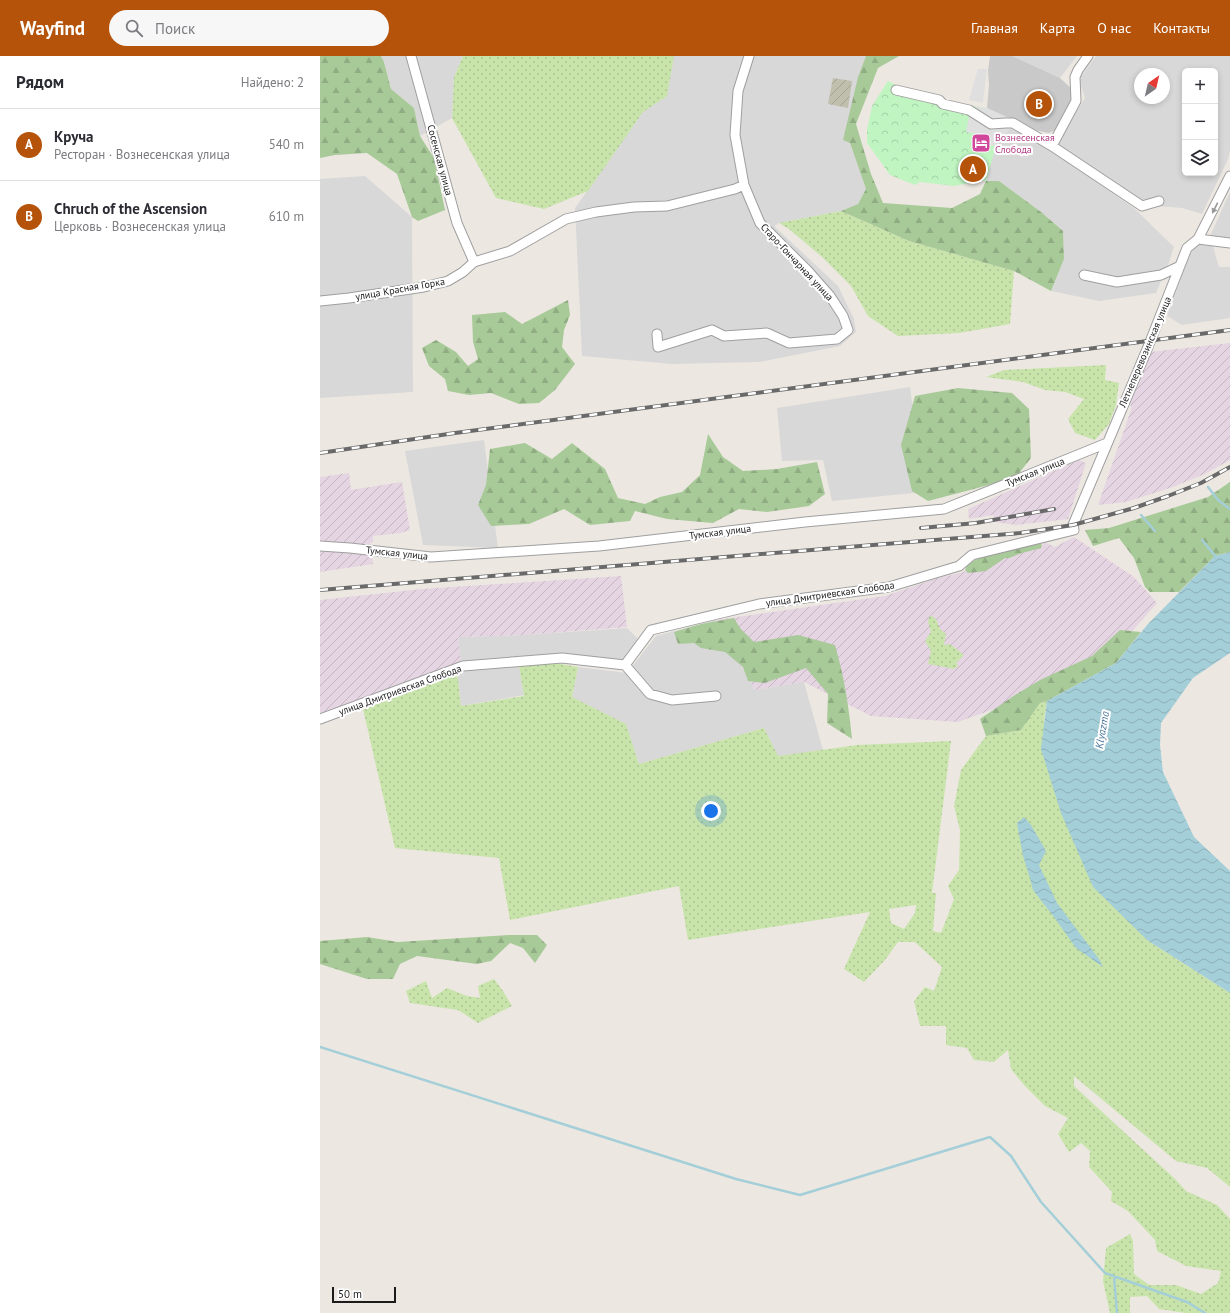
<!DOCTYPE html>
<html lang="ru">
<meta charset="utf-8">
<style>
:root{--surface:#fff;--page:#f7f7f7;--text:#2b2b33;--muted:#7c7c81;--line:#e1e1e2;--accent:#b45309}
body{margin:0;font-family:"PT Sans",sans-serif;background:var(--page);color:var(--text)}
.controls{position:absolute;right:12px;top:12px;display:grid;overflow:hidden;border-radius:6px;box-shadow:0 2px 6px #0003}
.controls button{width:36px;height:36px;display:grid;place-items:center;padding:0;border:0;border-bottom:1px solid var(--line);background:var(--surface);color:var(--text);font:20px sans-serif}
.compass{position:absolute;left:814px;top:12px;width:36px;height:36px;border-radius:50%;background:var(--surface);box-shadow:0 2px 6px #0003;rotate:34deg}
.scale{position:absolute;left:12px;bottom:10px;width:64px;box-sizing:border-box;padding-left:4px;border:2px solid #1b1b1b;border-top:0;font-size:11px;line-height:14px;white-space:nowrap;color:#1b1b1b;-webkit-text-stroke:3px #fff;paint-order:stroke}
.you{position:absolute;left:391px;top:755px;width:14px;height:14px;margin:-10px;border:3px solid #fff;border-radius:50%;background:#1a73e8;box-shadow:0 0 0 6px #1a73e833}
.badge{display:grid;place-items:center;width:26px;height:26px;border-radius:50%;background:var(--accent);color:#fff;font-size:13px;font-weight:700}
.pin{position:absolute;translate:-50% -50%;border:2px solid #fff;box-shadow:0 1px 4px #0006}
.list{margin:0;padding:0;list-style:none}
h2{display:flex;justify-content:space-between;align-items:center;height:52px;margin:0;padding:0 16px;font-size:17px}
h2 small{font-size:13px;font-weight:400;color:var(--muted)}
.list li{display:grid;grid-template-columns:26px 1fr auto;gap:12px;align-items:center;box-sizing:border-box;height:72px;padding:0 16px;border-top:1px solid var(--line)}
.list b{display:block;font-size:15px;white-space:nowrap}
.list p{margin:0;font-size:13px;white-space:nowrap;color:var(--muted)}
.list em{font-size:13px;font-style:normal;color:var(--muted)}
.icon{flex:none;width:22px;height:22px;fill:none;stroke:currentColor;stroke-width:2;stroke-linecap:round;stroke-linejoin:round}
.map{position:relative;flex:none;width:910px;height:1257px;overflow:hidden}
header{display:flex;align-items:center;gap:24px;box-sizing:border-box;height:56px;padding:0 20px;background:var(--accent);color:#fff}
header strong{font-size:19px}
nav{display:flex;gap:22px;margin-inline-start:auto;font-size:14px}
.search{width:280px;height:36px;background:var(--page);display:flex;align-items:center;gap:10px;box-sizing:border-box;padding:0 14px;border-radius:22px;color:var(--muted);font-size:15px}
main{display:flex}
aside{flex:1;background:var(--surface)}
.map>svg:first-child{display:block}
.residential{fill:#d9d8d8;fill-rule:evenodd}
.industrial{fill:url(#industrial-furrows)}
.religious{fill:#c9c9c9}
.construction{fill:url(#construction-furrows)}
.grass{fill:url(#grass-dots);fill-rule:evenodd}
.forest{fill:url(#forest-firs)}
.park{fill:url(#park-crowns)}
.parking{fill:#dfdfdf}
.water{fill:url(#water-waves)}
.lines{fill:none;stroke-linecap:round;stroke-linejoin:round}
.stream{stroke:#a4ced8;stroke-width:2.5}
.minor-casing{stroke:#9f9f9f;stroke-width:11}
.minor{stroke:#fff;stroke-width:9}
.rail-casing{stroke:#696969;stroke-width:4}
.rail{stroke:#fff;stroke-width:2.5;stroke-dasharray:8;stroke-linecap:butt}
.oneway{fill:#989898}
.labels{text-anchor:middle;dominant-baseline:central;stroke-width:4;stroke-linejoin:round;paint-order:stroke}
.hotel-label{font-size:10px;fill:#b23c85;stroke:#fff;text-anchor:start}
.street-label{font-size:10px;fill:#1b1b1b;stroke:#fff}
.water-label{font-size:11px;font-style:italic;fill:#4c779d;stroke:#fff}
</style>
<header>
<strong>Wayfind</strong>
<div class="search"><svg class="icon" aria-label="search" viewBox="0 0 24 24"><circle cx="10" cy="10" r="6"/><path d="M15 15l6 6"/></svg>Поиск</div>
<nav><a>Главная</a><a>Карта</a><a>О нас</a><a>Контакты</a></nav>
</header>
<main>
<aside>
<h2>Рядом<small>Найдено: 2</small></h2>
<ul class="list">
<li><span class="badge">A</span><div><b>Круча</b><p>Ресторан · Вознесенская улица</p></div><em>540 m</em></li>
<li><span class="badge">B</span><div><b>Chruch of the Ascension</b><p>Церковь · Вознесенская улица</p></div><em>610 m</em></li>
</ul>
</aside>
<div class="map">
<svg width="910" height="1257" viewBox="0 0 910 1257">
<defs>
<pattern id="industrial-furrows" width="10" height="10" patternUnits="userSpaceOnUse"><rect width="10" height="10" fill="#e5d4e2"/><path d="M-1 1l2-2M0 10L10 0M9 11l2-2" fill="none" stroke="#c4b5c1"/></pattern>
<pattern id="construction-furrows" width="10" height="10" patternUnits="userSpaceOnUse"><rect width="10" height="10" fill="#c0bfae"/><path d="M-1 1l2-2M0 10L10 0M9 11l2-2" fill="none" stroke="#a4a495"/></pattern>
<pattern id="grass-dots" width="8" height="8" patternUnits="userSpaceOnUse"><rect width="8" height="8" fill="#c8e4aa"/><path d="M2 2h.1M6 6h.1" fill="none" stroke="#abc392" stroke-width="1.8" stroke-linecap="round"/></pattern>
<pattern id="forest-firs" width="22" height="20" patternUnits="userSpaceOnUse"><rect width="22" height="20" fill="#a8c998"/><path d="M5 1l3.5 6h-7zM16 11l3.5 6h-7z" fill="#90ac82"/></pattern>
<pattern id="park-crowns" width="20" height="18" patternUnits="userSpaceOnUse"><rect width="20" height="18" fill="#c0f5c2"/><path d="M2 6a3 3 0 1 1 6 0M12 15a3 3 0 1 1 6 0" fill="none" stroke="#a4d1a6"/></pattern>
<pattern id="water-waves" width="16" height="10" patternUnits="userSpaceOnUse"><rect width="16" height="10" fill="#a4ced8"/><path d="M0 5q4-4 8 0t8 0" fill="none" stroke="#8db0b9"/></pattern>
</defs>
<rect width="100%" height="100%" fill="#ece8e1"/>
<path class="residential" d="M 61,0 L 143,0 L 134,21 L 132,62 L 100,80 L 94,52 L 71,33 L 64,6 Z
M 354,0 L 546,0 L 538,21 L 530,87 L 546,133 L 538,148 L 521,155 L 459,167 L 454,170 L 518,230 L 534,263 L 536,276 L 520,290 L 439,306 L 352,308 L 262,300 L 255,152 L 323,56 L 346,40 Z
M 692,0 L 757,0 L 740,22 Z
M 776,0 L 910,0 L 910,94 L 908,103 L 882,158 L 862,152 L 824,149 L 735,89 L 765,42 L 759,23 ZM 865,15 L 895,15 L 895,117 L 865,117 ZM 820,18 L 844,18 L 844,42 L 820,42 Z
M 691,71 L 722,87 L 815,153 L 854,191 L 849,206 L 836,237 L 779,245 L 731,235 L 744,203 L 743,175 L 721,156 L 679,125 L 666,125 L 676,90 Z
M 45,120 L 92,161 L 93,336 L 0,342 L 0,123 Z
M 910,136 L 910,185 L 890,180 Z
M 879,188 L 893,190 L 899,211 L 910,211 L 910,262 L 862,269 L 847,260 L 872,193 Z
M 590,331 L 604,436 L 512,445 L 503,404 L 462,405 L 457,352 Z
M 164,384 L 178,492 L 103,489 L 85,395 Z
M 396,564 L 435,634 L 484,626 L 503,694 L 458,701 L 444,672 L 319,708 L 306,668 L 252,641 L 258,611 L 307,617 L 336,580 Z
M 307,572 L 319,584 L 304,607 L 250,598 L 141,607 L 138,581 L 204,579 Z
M 199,610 L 204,639 L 141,650 L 137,615 Z"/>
<path class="industrial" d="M 910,287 L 910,404 L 885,418 L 853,431 L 806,446 L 778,449 L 811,354 L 810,343 L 830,296 Z
M 759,404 L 766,407 L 748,463 L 696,469 L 675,466 L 673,459 L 649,463 L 648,453 Z
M 29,417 L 31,434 L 82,426 L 90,474 L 80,477 L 53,480 L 53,486 L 50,487 L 53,508 L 0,516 L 0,421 Z
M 754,481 L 814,521 L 837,547 L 791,599 L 719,637 L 638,666 L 551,660 L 484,626 L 435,634 L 396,564 L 565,540 L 618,522 L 640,517 L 711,491 L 721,492 L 724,486 L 735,491 Z
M 301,520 L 307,571 L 204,579 L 138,581 L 141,607 L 0,660 L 0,544 L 102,533 Z"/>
<path class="religious" d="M 670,0 L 692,0 L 740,22 L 754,35 L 750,49 L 740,72 L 729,77 L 709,73 L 667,52 L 669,29 L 668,15 Z"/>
<path class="construction" d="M 513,22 L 532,25 L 528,52 L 508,48 Z"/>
<path class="grass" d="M 143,0 L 354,0 L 347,40 L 323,56 L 268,135 L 224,153 L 176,142 L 132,62 L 134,21 Z
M 521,155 L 589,185 L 694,215 L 690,268 L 639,277 L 578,280 L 548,260 L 531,230 L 502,201 L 469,173 L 459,167 Z
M 786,309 L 785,324 L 799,327 L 796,349 L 789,368 L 775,384 L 755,377 L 748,363 L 764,343 L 745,336 L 725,334 L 703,326 L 666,321 L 684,314 Z
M 610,559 L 616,563 L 620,573 L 626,578 L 624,589 L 630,588 L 644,599 L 636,607 L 638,610 L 634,613 L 608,608 L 611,595 L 605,585 L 611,576 L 608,566 Z
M 235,607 L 258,611 L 252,641 L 306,668 L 319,708 L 444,672 L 458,700 L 537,689 L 631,685 L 612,837 L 616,837 L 613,875 L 621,877 L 634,843 L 628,830 L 639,814 L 640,774 L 634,750 L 641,714 L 666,680 L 701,674 L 720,647 L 727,645 L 724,664 L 827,884 L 910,937 L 910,1131 L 887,1112 L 856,1105 L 754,1020 L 754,1030 L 855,1123 L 866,1135 L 897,1149 L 910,1163 L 910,1257 L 866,1257 L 839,1253 L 827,1240 L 810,1241 L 810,1257 L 790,1257 L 783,1225 L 786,1192 L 810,1178 L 813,1185 L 814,1218 L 829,1229 L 856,1229 L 881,1238 L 898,1227 L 901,1215 L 866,1210 L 837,1195 L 835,1184 L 808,1155 L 791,1145 L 792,1136 L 769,1111 L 770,1095 L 761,1087 L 749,1096 L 738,1078 L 748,1062 L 725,1050 L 704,1029 L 691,1013 L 688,994 L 674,1006 L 654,1004 L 647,992 L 626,989 L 626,970 L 600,970 L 594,945 L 605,931 L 614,935 L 622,911 L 595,886 L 578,886 L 565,904 L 544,926 L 524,913 L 550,856 L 368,884 L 359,830 L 190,864 L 179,802 L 75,792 L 43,653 L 137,615 L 141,650 L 204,640 L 199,610 ZM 596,849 L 595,857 L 584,873 L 571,867 L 569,853 Z
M 174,923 L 183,935 L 192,950 L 158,967 L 138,954 L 90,947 L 86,935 L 106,925 L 112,942 L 127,932 L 147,940 L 160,942 L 158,930 Z"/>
<path class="forest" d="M 0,0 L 61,0 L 64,6 L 71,33 L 94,52 L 100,80 L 114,102 L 125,154 L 98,165 L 92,161 L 77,118 L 47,97 L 15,99 L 0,102 Z
M 546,0 L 579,0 L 558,12 L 536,68 L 551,118 L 563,147 L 632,152 L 660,138 L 666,125 L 679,125 L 721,156 L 743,175 L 744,203 L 731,235 L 694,215 L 589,185 L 521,155 L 538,148 L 546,133 L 530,87 L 523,84 L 538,21 Z
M 248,244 L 250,259 L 244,274 L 242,291 L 255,308 L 235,334 L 219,347 L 199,348 L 171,337 L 149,339 L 128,335 L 125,323 L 109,310 L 102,292 L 116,284 L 136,296 L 148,310 L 158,303 L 153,286 L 152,259 L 185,256 L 202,268 Z
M 638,332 L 692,337 L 709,353 L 711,402 L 696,421 L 654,433 L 608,445 L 592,435 L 581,389 L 595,340 Z
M 388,378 L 403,401 L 423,415 L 457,413 L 497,406 L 505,438 L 489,450 L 447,456 L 419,453 L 393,467 L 347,463 L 315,455 L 310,465 L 270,469 L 244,453 L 209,468 L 171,470 L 158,449 L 166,429 L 170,393 L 205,387 L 232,403 L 252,387 L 285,413 L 298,442 L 325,448 L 340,441 L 362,436 L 380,419 Z
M 910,426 L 910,496 L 895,500 L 859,536 L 830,536 L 825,531 L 814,502 L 799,482 L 773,490 L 765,474 L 789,472 L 888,441 Z
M 718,485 L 722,489 L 721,492 L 702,497 L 689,502 L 685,502 L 666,515 L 648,517 L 645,514 L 648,508 L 659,502 L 686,496 L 690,493 Z
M 414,562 L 420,572 L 434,586 L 478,579 L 515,589 C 524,620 529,651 532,683 L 507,667 L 508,638 L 486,612 L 445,627 L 428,625 L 423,611 L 405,596 L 381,592 L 374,587 L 358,588 L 354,576 L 381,568 Z
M 800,574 L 821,576 L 796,607 L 727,645 L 720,647 L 701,674 L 666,680 L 660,663 L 695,639 L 720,624 L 772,600 Z
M 189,879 L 217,879 L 227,889 L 215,907 L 203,892 L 190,887 L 171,905 L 157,908 L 97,900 L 80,908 L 73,923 L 47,923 L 0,908 L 0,885 L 47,881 L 78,886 Z"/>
<path class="park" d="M 568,25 L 578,30 L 614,38 L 622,46 L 667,52 L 691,71 L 676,90 L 666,125 L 659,125 L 634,130 L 600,126 L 595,129 L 570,119 L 547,87 L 547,74 L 552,50 Z"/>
<path class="parking" d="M 658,13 L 667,13 L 663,47 L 649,44 Z
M 656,51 L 667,52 L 694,64 L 691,71 L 676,90 L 670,89 L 671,85 L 665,84 L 665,79 L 646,76 L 649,61 L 655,61 Z"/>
<path class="water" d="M 910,496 L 910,597 L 873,622 L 841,667 L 840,689 L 843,716 L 874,781 L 910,815 L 910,937 L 827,884 L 773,831 L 741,757 L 721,693 L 727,645 L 796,607 L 828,568 L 895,500 Z
M 704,761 L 711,769 L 726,795 L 719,809 L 737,847 L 779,903 L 783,911 L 756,892 L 734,861 L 713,834 L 710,822 L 703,800 L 697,767 Z"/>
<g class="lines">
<path class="stream" d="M 888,431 L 898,444 L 910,453
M 821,459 L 835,475
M 882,484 L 897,502
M 0,991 L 416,1123 L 480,1139 L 670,1081 L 691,1100 L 721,1146 L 785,1217 L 867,1246 L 885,1257
M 794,1220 L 797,1257"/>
<defs>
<path id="minor" d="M 91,0 L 137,167 L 154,206
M 576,34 L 619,44 L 623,48 L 649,54 L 671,68 L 686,67 L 693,67 L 732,90 L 822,150 L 839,145
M 732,90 L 756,45 L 755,21 L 758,14 L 768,0
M 878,183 L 910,187
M 764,219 L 797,226 L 841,219 L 860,210
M 0,245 L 29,242 L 104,231 L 128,225 L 143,216 L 154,206 L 190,195 L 246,163 L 276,156 L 314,151 L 347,150 L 415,133 L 424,129
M 337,278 L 338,291 L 392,274 L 404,280 L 447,277 L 469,287 L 517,283 L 528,274 L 523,260 L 510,240 L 488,215 L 440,167 L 424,129 L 415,79 L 418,35 L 429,0
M 0,490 L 30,492 L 111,501 L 279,490 L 485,466 L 624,453 L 787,387
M 305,609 L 330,638 L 352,644 L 396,640
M 0,663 L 143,610 L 242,602 L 305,609 L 331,574 L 439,548 L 569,531 L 639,510 L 652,499 L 754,474 L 753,469 L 828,291 L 867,192 L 878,183 L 910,120"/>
</defs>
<use href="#minor" class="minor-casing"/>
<use href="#minor" class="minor"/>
<defs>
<path id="rail" d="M 0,397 L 135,377 L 910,274
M 601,472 L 656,467 L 734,453
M 0,534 L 700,477 L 753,469 L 814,452 L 848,440 L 881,427 L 910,411"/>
</defs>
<use href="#rail" class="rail-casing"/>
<use href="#rail" class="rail"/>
</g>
<defs><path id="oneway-solid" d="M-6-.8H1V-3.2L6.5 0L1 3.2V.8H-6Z"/></defs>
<use class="oneway" href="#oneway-solid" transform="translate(895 152) rotate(117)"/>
<defs>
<symbol id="hotel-square" viewBox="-11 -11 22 22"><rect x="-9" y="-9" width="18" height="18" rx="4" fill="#d1479c" stroke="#fff"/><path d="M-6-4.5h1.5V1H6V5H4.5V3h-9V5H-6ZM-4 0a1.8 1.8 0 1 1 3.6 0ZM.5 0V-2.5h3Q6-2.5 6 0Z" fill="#fff"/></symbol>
</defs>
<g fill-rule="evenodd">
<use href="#hotel-square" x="650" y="76" width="22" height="22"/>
</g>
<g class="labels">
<g class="hotel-label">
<text x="675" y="81">Вознесенская<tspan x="675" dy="12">Слобода</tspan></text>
</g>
<g class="street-label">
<text transform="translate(120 104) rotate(75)">Сосенская улица</text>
<text transform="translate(477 206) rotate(47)">Старо-Гончарная улица</text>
<text transform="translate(80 233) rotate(-10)">улица Красная Горка</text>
<text transform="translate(825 296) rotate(-67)">Летнеперевозинская улица</text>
<text transform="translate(715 416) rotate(-22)">Тумская улица</text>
<text transform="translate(400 476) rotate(-7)">Тумская улица</text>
<text transform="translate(77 497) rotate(6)">Тумская улица</text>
<text transform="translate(510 538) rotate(-8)">улица Дмитриевская Слобода</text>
<text transform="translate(80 634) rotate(-20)">улица Дмитриевская Слобода</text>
</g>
<g class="water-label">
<text transform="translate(782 674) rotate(-80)">Klyazma</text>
</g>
</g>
</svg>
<div class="controls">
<button>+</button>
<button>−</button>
<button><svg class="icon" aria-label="layers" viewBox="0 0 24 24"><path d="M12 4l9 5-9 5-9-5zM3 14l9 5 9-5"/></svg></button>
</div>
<svg class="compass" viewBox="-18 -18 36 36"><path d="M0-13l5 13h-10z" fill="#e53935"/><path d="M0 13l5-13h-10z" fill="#7c7c81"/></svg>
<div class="scale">50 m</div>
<div class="you"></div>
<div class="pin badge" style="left:653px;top:113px">A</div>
<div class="pin badge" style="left:719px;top:48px">B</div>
</div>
</main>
